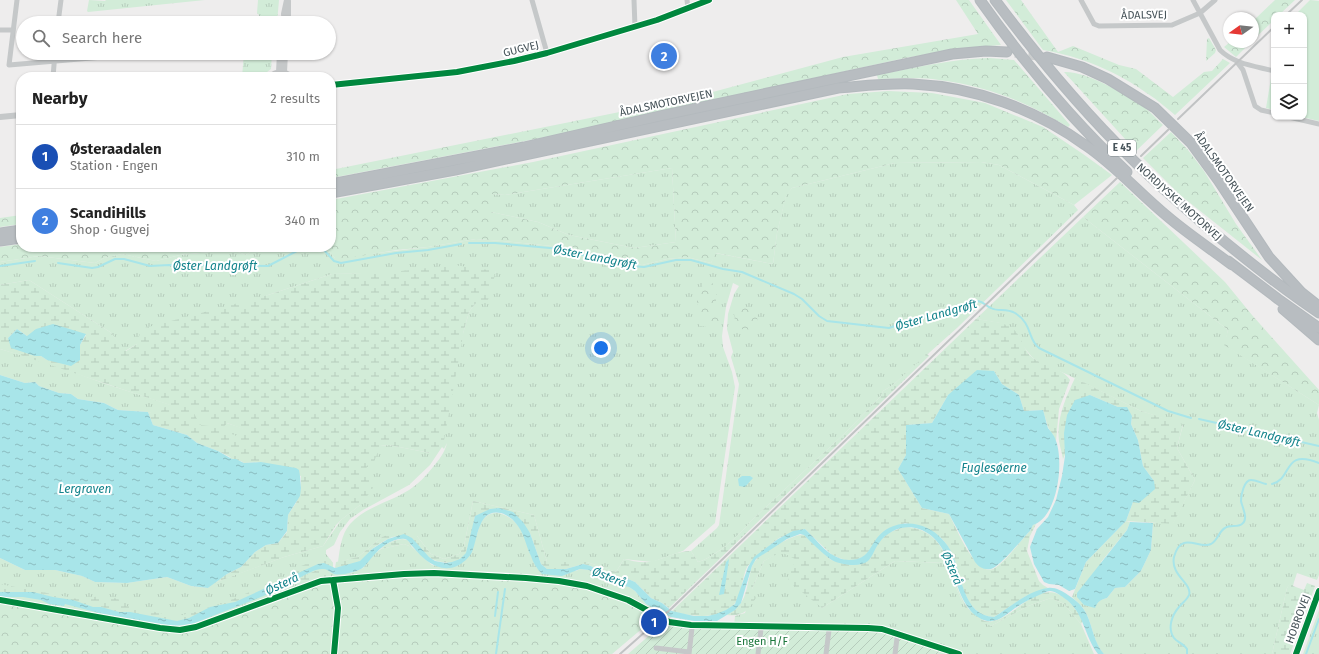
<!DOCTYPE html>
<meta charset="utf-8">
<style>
:root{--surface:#fff;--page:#f2f2f2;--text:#222;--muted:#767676;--line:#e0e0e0;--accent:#81898d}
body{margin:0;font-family:"Fira Sans",sans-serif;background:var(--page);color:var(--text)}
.controls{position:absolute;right:12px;top:12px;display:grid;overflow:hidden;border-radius:8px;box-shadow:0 1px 3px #0004}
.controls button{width:36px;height:36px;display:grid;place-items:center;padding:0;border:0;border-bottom:1px solid var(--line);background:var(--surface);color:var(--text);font:20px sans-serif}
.compass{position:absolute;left:1223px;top:12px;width:36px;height:36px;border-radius:50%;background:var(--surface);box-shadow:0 1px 3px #0004;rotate:255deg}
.you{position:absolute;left:601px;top:348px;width:14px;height:14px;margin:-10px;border:3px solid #fff;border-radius:50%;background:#1a73e8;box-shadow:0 0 0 6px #1a73e833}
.badge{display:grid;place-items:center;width:26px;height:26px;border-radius:50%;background:var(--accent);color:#fff;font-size:13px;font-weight:700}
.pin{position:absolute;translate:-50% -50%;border:2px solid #fff;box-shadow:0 1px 4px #0006}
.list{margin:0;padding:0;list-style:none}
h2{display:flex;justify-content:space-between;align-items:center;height:52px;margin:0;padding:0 16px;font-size:17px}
h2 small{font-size:13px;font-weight:400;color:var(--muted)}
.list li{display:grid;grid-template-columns:26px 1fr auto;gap:12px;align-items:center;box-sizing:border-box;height:64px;padding:0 16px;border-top:1px solid var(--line)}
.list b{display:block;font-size:15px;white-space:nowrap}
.list p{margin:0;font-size:13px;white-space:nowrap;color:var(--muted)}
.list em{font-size:13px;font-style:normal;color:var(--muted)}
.icon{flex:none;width:22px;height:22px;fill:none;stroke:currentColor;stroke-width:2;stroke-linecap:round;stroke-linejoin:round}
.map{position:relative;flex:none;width:1319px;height:654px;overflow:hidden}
.search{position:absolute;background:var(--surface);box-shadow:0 1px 3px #0004;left:16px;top:16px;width:320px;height:44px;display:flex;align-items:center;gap:10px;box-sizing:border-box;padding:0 14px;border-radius:22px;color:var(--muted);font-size:15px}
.panel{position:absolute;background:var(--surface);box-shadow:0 1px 3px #0004;left:16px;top:72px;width:320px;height:180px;border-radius:16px}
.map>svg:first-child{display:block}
.grass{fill:url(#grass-tufts)}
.forest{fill:url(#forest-crowns);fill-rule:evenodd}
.wetland{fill:url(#wetland-marsh);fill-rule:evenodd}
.garden{fill:url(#garden-furrows)}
.pitch{fill:#d2ecd8}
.water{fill:url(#water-ripples)}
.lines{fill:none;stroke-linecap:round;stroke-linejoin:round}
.stream{stroke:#a8e5e9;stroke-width:2}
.motorway-tunnel{stroke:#cccecf;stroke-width:9;stroke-dasharray:9 4.5;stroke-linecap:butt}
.motorway-casing{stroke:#b3b9bd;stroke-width:11}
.minor{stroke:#c5c8c9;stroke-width:5}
.tertiary{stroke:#c5c8c9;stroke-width:6}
.motorway{stroke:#b8bdc1;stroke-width:9}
.rail{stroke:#c1c3c4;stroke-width:2}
.cycleway-casing{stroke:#fff;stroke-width:8}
.cycleway{stroke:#00873e;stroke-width:6}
.labels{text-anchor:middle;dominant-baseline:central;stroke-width:4;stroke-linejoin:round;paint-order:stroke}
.shield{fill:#fff;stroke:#7e878b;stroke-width:1}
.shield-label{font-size:10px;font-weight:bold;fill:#465359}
.street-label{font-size:11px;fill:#465359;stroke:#fff}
.park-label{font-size:11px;fill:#1a763b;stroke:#fff}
.water-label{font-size:12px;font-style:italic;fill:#12838b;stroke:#fff}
</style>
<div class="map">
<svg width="1319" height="654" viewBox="0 0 1319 654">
<defs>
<pattern id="grass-tufts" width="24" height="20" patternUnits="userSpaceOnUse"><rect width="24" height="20" fill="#d2ecd8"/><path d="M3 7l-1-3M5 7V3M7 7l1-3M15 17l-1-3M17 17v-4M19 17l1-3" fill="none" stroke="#b6ccbc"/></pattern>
<pattern id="forest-crowns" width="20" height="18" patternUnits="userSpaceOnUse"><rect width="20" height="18" fill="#d2ecd8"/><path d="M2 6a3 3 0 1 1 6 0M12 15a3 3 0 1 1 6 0" fill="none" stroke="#b6ccbc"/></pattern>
<pattern id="wetland-marsh" width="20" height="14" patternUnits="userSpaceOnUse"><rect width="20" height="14" fill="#d2ecd8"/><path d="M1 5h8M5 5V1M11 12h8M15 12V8" fill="none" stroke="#b6ccbc"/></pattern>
<pattern id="garden-furrows" width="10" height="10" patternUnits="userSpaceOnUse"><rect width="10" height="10" fill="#d2ecd8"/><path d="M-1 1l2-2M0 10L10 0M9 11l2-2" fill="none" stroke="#b6ccbc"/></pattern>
<pattern id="water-ripples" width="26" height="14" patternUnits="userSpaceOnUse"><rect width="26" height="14" fill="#a8e5e9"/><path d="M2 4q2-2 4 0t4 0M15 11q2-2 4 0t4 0" fill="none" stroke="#8bbcc0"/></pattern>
</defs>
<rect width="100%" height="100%" fill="#eeeded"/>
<path class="grass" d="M 89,0 L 105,1 L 106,0 L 205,0 L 88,12 L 87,11 Z
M 258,0 L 279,0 L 277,23 L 258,23 L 259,15 L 257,13 Z
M 244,53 L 272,53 L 271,69 L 267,72 L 263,77 L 242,77 Z
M 981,162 L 999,165 L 1074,205 L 1078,210 L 957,328 L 893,385 L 883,391 L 881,396 L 847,431 L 750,522 C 739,536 715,557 698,562 L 691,551 L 717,528 L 719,525 L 739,384 L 731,357 L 733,352 L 727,329 L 728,314 L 734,294 L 739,286 L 733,283 L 726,307 L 722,336 L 723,347 L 732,372 L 735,387 L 715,523 L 683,551 L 652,562 L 624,559 L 616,572 L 587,562 L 547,562 L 534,515 L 473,501 L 464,546 L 459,554 L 444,559 L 431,554 L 417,536 L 382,537 L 358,557 L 338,562 C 340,548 341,535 350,524 C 365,507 390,502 409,490 C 418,484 426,476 433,467 C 439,460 445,452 447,443 L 444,449 L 442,447 L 430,465 L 409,485 L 363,510 L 350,519 L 340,532 L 334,545 L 326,550 L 326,554 L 333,563 L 332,573 L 351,573 L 363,568 L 374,554 L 381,549 L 404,544 L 412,547 L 432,565 L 446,568 C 454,560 468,549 474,540 C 478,535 478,527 482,521 C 495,503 516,519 523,533 C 528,545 531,557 537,568 L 576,571 L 580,569 L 589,570 L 608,583 L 629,587 L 635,591 L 646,604 L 663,612 L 656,617 L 605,594 L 516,579 L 424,576 L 321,582 L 310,588 L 200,629 L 176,632 L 0,603 L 0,558 L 25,570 L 55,570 L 82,576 L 95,582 L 127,583 L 167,577 L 191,586 L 208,588 L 214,583 L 243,572 L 284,557 L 323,546 L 341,520 L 360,505 L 298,458 L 148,412 L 118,410 L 104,403 L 78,399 L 71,394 L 59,393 L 39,386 L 35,382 L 25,383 L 0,375 L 0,349 L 45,362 L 106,384 L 273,438 L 380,446 L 389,445 L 430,453 L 469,312 L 493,279 L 496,271 L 332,274 L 268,295 L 137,344 L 125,351 L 110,332 L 29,280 L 0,285 L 0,262 L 39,256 L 95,263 L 104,258 L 122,254 L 156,261 L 180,255 L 210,252 L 228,248 L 246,255 L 257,247 L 325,247 L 335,258 L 428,247 L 476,239 L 502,241 L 562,247 L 577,252 L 606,256 L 618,261 L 642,265 L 667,259 L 687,257 L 711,263 L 715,253 L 773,264 L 777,233 L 786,195 L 792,188 L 895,163 Z
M 672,168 L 676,242 L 634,248 L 569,235 L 538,222 L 491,212 L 491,194 L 505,195 Z
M 1083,217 L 1228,330 L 1225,345 L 1319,405 L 1317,413 L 1319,420 L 1319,575 L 1317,580 L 1297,573 L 1294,582 L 1291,582 L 1287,588 L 1272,654 L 1104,654 C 1092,641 1093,622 1083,608 C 1080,604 1076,601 1072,597 L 1086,562 L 1126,521 L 1130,522 L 1127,530 L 1101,562 L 1097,602 L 1101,600 L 1107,598 L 1115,588 L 1125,587 L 1141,571 L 1151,550 L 1153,523 L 1173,523 L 1195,480 L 1177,448 L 1183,425 L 1141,411 L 1066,374 L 1040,363 L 1032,357 L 1023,346 L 1018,335 L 1000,323 L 976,319 Z
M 781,551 L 795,558 L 822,608 L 895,561 L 945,563 L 964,606 L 991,626 L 1028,606 L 1051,598 L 1064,604 L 1081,624 L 1094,654 L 950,654 L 876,630 L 734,626 L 735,616 L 745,613 L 752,589 L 764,561 Z
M 1319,610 L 1319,654 L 1303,654 Z"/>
<path class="forest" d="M 956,0 L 969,0 L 1001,45 L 957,49 L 905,58 L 546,137 L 331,178 L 331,170 L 694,97 L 843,57 L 978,34 Z
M 1006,0 L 1021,0 L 1058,52 L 1073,46 L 1119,65 L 1136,69 L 1173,97 L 1204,72 L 1212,71 L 1223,59 L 1230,63 L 1175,115 C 1166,108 1158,100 1148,94 C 1118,72 1080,56 1043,50 Z
M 1275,0 L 1295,0 L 1279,15 L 1274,15 L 1274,20 L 1253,40 L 1253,21 Z
M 1209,38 L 1216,50 L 1215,53 L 1206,61 L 1207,39 Z
M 1230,42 L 1251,42 L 1236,57 L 1224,47 Z
M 989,58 L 1014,60 L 1070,125 L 1068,127 C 1027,102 987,86 939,80 C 919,77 898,79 878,79 L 877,75 C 914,68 951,59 989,58 Z
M 1064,72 C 1087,71 1127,95 1145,108 C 1152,113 1157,120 1163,125 L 1136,151 Z
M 888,91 L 932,93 L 985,103 L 1043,127 L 1083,154 L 1112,175 L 1074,205 L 999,165 L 981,162 L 895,163 L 792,188 L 786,196 L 777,233 L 773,264 L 716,253 L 711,263 L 687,257 L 667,259 L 642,265 L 618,261 L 606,256 L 577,252 L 562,247 L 502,241 L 476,239 L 428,247 L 397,250 L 341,259 L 335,258 L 325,247 L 331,247 L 331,200 L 533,162 L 848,94 ZM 672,168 L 676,242 L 634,248 L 569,235 L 538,222 L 491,212 L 491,194 L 505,195 Z
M 1171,132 L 1188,150 L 1204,171 L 1236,224 L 1262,260 L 1180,195 L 1143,158 Z
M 1120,182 L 1225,282 L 1252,315 L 1319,390 L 1319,405 L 1224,345 L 1228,330 L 1083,217 Z
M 21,215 L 21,224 L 0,227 L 0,218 Z
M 21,244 L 21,247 L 257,247 L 246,255 L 228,248 L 210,252 L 180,255 L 156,261 L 122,254 L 104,258 L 95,263 L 39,256 L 0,262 L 0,247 Z
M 711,282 L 716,287 L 716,312 L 719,312 L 721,318 L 715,327 L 700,326 L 697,301 L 703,284 Z
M 742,306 L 758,313 L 756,330 L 740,329 L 735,322 L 734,313 Z
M 424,576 C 483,578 546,576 603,594 C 621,600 639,610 656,617 L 612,654 L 0,654 L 0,603 L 176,632 L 200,629 L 310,588 L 321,582 Z"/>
<path class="wetland" d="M 454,265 L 496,271 L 488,300 L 475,304 L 469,312 L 464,330 L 443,446 L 430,453 L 389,445 L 380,446 L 374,462 L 367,466 L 366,471 L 374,484 L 372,490 L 360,505 L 341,520 L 336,525 L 323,546 L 284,557 L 214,583 L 227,574 L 241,567 L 255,552 L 266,545 L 278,543 L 287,532 L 288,515 L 296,503 L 301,488 L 301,476 L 261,462 L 244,463 L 241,461 L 232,460 L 230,457 L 218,451 L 197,443 L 187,435 L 153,425 L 148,412 L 159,414 L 163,408 L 170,405 C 113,387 57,366 0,349 L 0,285 L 29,280 L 110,332 L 126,351 L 137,344 L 141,329 L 268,295 L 332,274 L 392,272 ZM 17,329 L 27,336 L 86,335 L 80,345 L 80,360 L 47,360 L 41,356 L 35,356 L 8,338 ZM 194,413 L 195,413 L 214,424 L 209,426 L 200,425 ZM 227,423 L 246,430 L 242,438 L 229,433 L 222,429 Z
M 976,319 C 987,321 1002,321 1012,328 C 1021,334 1023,351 1033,358 C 1045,367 1063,368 1070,380 L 1059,409 L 1056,441 L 1048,427 L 1043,410 L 1024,411 L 1019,395 L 1002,384 L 994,371 L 948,395 L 932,423 L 907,425 L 906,455 L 898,469 L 922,508 L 949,514 C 956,527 975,576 993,569 C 1003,565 1022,539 1030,531 L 1033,525 L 1036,524 L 1030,536 L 1027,551 L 1039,581 L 1043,585 L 1048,588 L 1026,596 L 994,617 C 963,616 962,576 952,554 C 950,549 946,543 942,539 C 937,533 913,526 905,523 L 878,538 L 871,549 L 863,557 L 856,560 L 845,560 L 832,555 L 805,529 C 797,532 787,534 779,538 C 775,540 749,564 747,567 C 742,578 742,592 736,602 C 723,621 690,617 672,611 Z
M 927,354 L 929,356 L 669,608 L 662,603 L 651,598 L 635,582 L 628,579 L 612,578 L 603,574 L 591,566 L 583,564 L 566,569 L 547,569 L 541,564 L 530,533 L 499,508 L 475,516 C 471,535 469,568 442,562 C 435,561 430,559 425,554 C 417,546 413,534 399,535 C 393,535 377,545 372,549 C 368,553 364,559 359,562 C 352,565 343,566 335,568 L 336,562 L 358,557 L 382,537 L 406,529 L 417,536 L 431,554 L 444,559 L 459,554 L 464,546 L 473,501 L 534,515 L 547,562 L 587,562 L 616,572 L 624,559 C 633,561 644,564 653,561 C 666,558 677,551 691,551 L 698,562 C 715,557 739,536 750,522 L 847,431 L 881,396 L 883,391 L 893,385 Z
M 1075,378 L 1141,411 L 1183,424 L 1177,448 L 1195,480 L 1173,524 L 1126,521 L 1133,502 L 1154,481 L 1143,466 L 1138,440 L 1131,424 L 1132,416 L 1118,407 L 1090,395 L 1063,459 C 1062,453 1060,447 1059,441 C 1056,419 1066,397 1075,378 Z
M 904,527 C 960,528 945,599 980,619 C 1012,637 1043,549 1083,621 L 1081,624 L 1064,604 L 1051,598 L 1028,606 L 991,626 L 971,617 L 964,606 L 945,563 L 895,561 L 822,608 L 788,581 L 795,559 L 781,552 L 764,561 L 752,589 L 756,598 C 747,610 744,617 727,615 C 746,603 745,595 750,574 C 751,569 752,564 756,560 C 761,553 795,533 804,535 L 831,560 L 856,564 L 888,533 Z
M 402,539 L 408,540 L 412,547 L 404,544 L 381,549 C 385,543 395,540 402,539 Z
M 323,558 L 330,559 L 333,563 L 333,567 C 320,561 308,569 296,575 L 296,570 L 301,566 Z
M 320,569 L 331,571 L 331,577 L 301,583 L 299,578 Z
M 1290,582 L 1294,582 L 1293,586 L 1304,590 L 1307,583 L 1315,586 L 1290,654 L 1272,654 L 1287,588 Z
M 0,584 L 78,599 C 85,599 88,598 94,597 C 105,595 117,598 127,603 L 127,606 L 174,616 L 183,615 L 191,612 L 197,612 L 209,607 L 221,604 L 261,587 L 268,587 L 235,602 L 210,607 L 189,618 L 177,621 L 130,612 L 119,612 L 101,607 L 93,607 L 73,600 L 53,597 L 33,592 L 0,592 Z"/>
<path class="garden" d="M 660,626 L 734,626 L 876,630 L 950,654 L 628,654 Z"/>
<path class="pitch" d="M 1310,0 L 1319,1 L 1319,121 L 1302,117 L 1304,117 L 1304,15 L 1295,15 Z
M 1274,60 L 1274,110 L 1266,108 Z"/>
<path class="water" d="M 53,324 L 86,334 L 80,345 L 80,360 L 71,366 L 47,360 L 41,356 L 35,356 L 11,348 L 8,338 L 17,329 L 27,336 L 36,329 Z
M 977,370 L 994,371 L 1002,384 L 1019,395 L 1024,411 L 1043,410 C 1045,416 1046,422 1048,428 C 1051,432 1055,436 1056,441 C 1064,462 1058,517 1033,525 L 1030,531 C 1022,539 1000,567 991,569 C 983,570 979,567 975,562 L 949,514 L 922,508 L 898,469 L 906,455 L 906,425 L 932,423 L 948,395 Z
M 0,375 L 25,383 L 35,382 L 39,386 L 59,393 L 71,394 L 78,399 L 104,403 L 118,410 L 148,412 L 153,425 L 187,435 L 197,443 L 218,451 L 232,459 L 236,459 L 244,463 L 261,462 L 296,468 L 299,470 L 300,476 L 301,488 L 300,496 L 288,515 L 287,531 L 278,543 L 266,545 L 255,552 L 241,567 L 227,574 L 208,588 L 191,586 L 167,577 L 127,583 L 95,582 L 82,576 L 55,570 L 25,570 L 0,558 Z
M 1090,395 L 1118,407 L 1127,407 L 1132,416 L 1131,424 L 1138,440 L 1143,466 L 1154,481 L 1155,489 L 1139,503 L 1133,502 L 1126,521 L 1086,562 L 1075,589 L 1069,591 L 1059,585 L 1049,584 L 1044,582 L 1034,564 L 1030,547 L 1037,529 L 1048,517 L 1056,500 L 1062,476 L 1065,456 L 1064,433 L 1067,415 L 1075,400 Z
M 742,476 L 750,476 L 753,478 L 745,487 L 739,486 L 738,479 Z
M 499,508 L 513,512 L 523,522 L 530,533 L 541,564 L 547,569 L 566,569 L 583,564 L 591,566 L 603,574 L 612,578 L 628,579 L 635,582 L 651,598 L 662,603 L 672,611 L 694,616 L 708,616 L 716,614 L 726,610 L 735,604 L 748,567 L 754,557 L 778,539 L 793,531 L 805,529 C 814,537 822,548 831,554 C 836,557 843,560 849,560 C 872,560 869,542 884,531 C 896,522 914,521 927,528 C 938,533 947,543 952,553 C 962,575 963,616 994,617 C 1011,607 1027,591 1048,588 C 1055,587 1062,591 1068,595 C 1076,600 1083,606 1087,615 C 1093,628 1094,643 1104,654 L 1098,654 C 1084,636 1084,611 1064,598 C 1060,595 1055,591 1050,591 C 1047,591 1042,594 1039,595 C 1030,599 1023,603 1015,608 C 1003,617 993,627 978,617 C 950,599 957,542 919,529 C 905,524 888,530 879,543 C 875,548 873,556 868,561 C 860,568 839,565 830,559 C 821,552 812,543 804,535 L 800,534 L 787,539 L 756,559 L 752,566 L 741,603 L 735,610 L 717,621 L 694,621 L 671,617 L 646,604 L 635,591 L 629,587 L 608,583 L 589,570 L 580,569 L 562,576 L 542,574 C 537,569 533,563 531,556 C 524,541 525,532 512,519 C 509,517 505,514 501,513 C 478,508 478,538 472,552 C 469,558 463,563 457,566 C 439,574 423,559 413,547 C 410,544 409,540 405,539 C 393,537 380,548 374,555 C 370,559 366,566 361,569 C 356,572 338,577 332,573 C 328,571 328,569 322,569 C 314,569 306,575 299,578 L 300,581 L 299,582 L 192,624 L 173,626 L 99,613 L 65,604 L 64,606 L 49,604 L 41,600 L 23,597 L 0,597 L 0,592 L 33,592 L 53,597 L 73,600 L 93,607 L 101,607 L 119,612 L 130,612 L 177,621 L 189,618 L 210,607 L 235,602 L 318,564 L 324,563 L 335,568 L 360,561 L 372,549 L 388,539 L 404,534 L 412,538 L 429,557 L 435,561 L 446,563 L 452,562 L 460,559 L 466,553 L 475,516 L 490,509 Z
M 1130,522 L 1153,523 L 1151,550 L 1141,571 L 1125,587 L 1115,588 L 1107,598 C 1100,600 1098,601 1095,608 L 1084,605 L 1077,597 L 1077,593 L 1127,530 Z
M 729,559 L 724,594 L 719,595 L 726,562 Z"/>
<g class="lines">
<path class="stream" d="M 469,243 L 495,243 L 561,249 L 577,254 L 605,259 L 620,264 L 631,266 L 644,267 L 676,260 L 691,260 L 723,269 L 742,272 L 794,294 L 802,299 L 819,316 L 827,321 L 889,328 L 910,321 L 952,311 L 978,301 C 984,302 986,306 991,308 C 998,312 1006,308 1015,313 C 1033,324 1027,339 1039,348 L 1168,411 L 1191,418
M 58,263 L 92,268 L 98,267 L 115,259 L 124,259 L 150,266 L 169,265 L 268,266 L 297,251 L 308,248 L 319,247 L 323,249 L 334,261 L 341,263 L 396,253 L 428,250 L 461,244
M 0,266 L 35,261
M 1199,419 L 1319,446
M 1272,484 C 1293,479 1282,448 1319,463
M 495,616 L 498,592
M 496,654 L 505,589
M 1187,654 L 1187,649 C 1184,644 1177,642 1174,638 C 1167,628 1172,615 1179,607 C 1182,603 1187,600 1189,595 C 1193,584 1170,575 1174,557 C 1181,530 1199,550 1211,544 C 1218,540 1219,531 1225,528 C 1230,524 1237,528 1242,524 C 1249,519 1242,507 1241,501 C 1241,495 1244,480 1251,480 C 1256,480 1261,483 1266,484
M 1306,654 L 1319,619"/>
<path class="motorway-tunnel" d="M 1015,53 L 1044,57"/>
<defs>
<path id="motorway" d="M 980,0 C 1023,61 1072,120 1127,172
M 995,0 C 1037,56 1082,110 1132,159 C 1156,183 1182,205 1208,228 C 1244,258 1280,287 1319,313
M 1047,57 L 1082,67 L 1108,79 L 1155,108 L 1191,143 L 1218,180 L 1269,257 L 1301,292 L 1316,304
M 331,184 L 524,147 L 664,115 L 952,54 L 986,51 L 1007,52
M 331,193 L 455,170 L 838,88 C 863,86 888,83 913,84 C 975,87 1035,109 1085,145 C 1115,165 1139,193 1167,216 C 1188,234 1211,249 1232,265
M 0,233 L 21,230
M 0,241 L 21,238
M 1228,261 L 1278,299 L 1319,328
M 1283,309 L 1319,340"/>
</defs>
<use href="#motorway" class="motorway-casing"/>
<path class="minor" d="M 17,0 L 9,65 L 150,53
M 532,0 L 547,53
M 634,0 L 635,27
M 687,0 L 688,9
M 1081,0 L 1094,24 L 1099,26 L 1172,25 L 1200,13 L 1215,0
M 1193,0 L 1220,50 C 1234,64 1255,66 1274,71
M 58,23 L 61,0
M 0,30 L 13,30
M 1237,62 L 1243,70 L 1255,106 L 1261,110 L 1274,113
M 53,77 L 55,53
M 1289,117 L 1319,124
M 656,648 L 689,652
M 689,654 L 692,628
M 758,654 L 761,629
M 826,654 L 829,630
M 895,654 L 897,638
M 1296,654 L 1319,591"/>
<path class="tertiary" d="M 286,21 L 288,15 L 288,1
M 285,23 L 284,14 L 287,0
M 279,72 L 280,53
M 284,72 L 285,53
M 270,77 C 276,71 284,70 291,77
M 331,85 L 457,72 L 514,61 L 547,53 L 657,20 L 709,0
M 0,117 L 21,115"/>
<use href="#motorway" class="motorway"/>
<path class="rail" d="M 1286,15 L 1302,0
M 1178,119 L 1274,27
M 1141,156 L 1169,129
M 620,654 L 672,608 L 1117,178"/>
<defs>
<path id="cycleway" d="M 331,85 L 457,72 L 514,61 L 547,53 L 657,20 L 709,0
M 333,580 L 338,608 L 334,654
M 0,600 L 160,628 L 180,630 L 196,627 L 321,581 L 404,574 L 434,573 L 526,578 L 559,581 L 587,586 L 628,600 L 669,622 L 691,625 L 868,628 L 882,629 L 959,654
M 1296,654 L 1319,591"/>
</defs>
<use href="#cycleway" class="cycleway-casing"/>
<use href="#cycleway" class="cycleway"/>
</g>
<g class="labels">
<rect class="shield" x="1108" y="140" width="28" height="16" rx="3"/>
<g class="shield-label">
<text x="1122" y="148">E 45</text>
</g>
<g class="street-label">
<text transform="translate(1144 15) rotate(-1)">ÅDALSVEJ</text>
<text transform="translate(521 49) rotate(-14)">GUGVEJ</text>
<text transform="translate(666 103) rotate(-12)">ÅDALSMOTORVEJEN</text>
<text transform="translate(1224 172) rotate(55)">ÅDALSMOTORVEJEN</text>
<text transform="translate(1179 202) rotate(42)">NORDJYSKE MOTORVEJ</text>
<text transform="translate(1298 619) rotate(-70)">HOBROVEJ</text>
</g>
<g class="park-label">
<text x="762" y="641">Engen H/F</text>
</g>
<g class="water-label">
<text transform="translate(595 257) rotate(11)">Øster Landgrøft</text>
<text x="215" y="266">Øster Landgrøft</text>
<text transform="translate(936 315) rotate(-16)">Øster Landgrøft</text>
<text transform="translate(1259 433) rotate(13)">Øster Landgrøft</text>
<text x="994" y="468">Fuglesøerne</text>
<text x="85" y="489">Lergraven</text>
<text transform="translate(952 568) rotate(67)">Østerå</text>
<text transform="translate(609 577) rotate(22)">Østerå</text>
<text transform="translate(282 584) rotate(-25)">Østerå</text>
</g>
</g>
</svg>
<div class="controls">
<button>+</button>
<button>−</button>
<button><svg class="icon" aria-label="layers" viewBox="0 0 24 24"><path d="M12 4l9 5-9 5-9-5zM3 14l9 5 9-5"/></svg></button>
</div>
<svg class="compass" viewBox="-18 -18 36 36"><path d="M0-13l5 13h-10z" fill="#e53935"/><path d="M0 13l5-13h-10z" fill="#767676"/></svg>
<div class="you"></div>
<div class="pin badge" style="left:654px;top:622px;background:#1a4fb4">1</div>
<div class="pin badge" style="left:664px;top:56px;background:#3f7fe0">2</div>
<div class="search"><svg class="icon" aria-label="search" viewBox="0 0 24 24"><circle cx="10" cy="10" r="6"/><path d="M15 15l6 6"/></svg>Search here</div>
<section class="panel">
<h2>Nearby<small>2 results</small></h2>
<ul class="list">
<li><span class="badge" style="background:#1a4fb4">1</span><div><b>Østeraadalen</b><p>Station · Engen</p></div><em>310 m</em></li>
<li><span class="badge" style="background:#3f7fe0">2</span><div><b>ScandiHills</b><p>Shop · Gugvej</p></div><em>340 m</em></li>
</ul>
</section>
</div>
